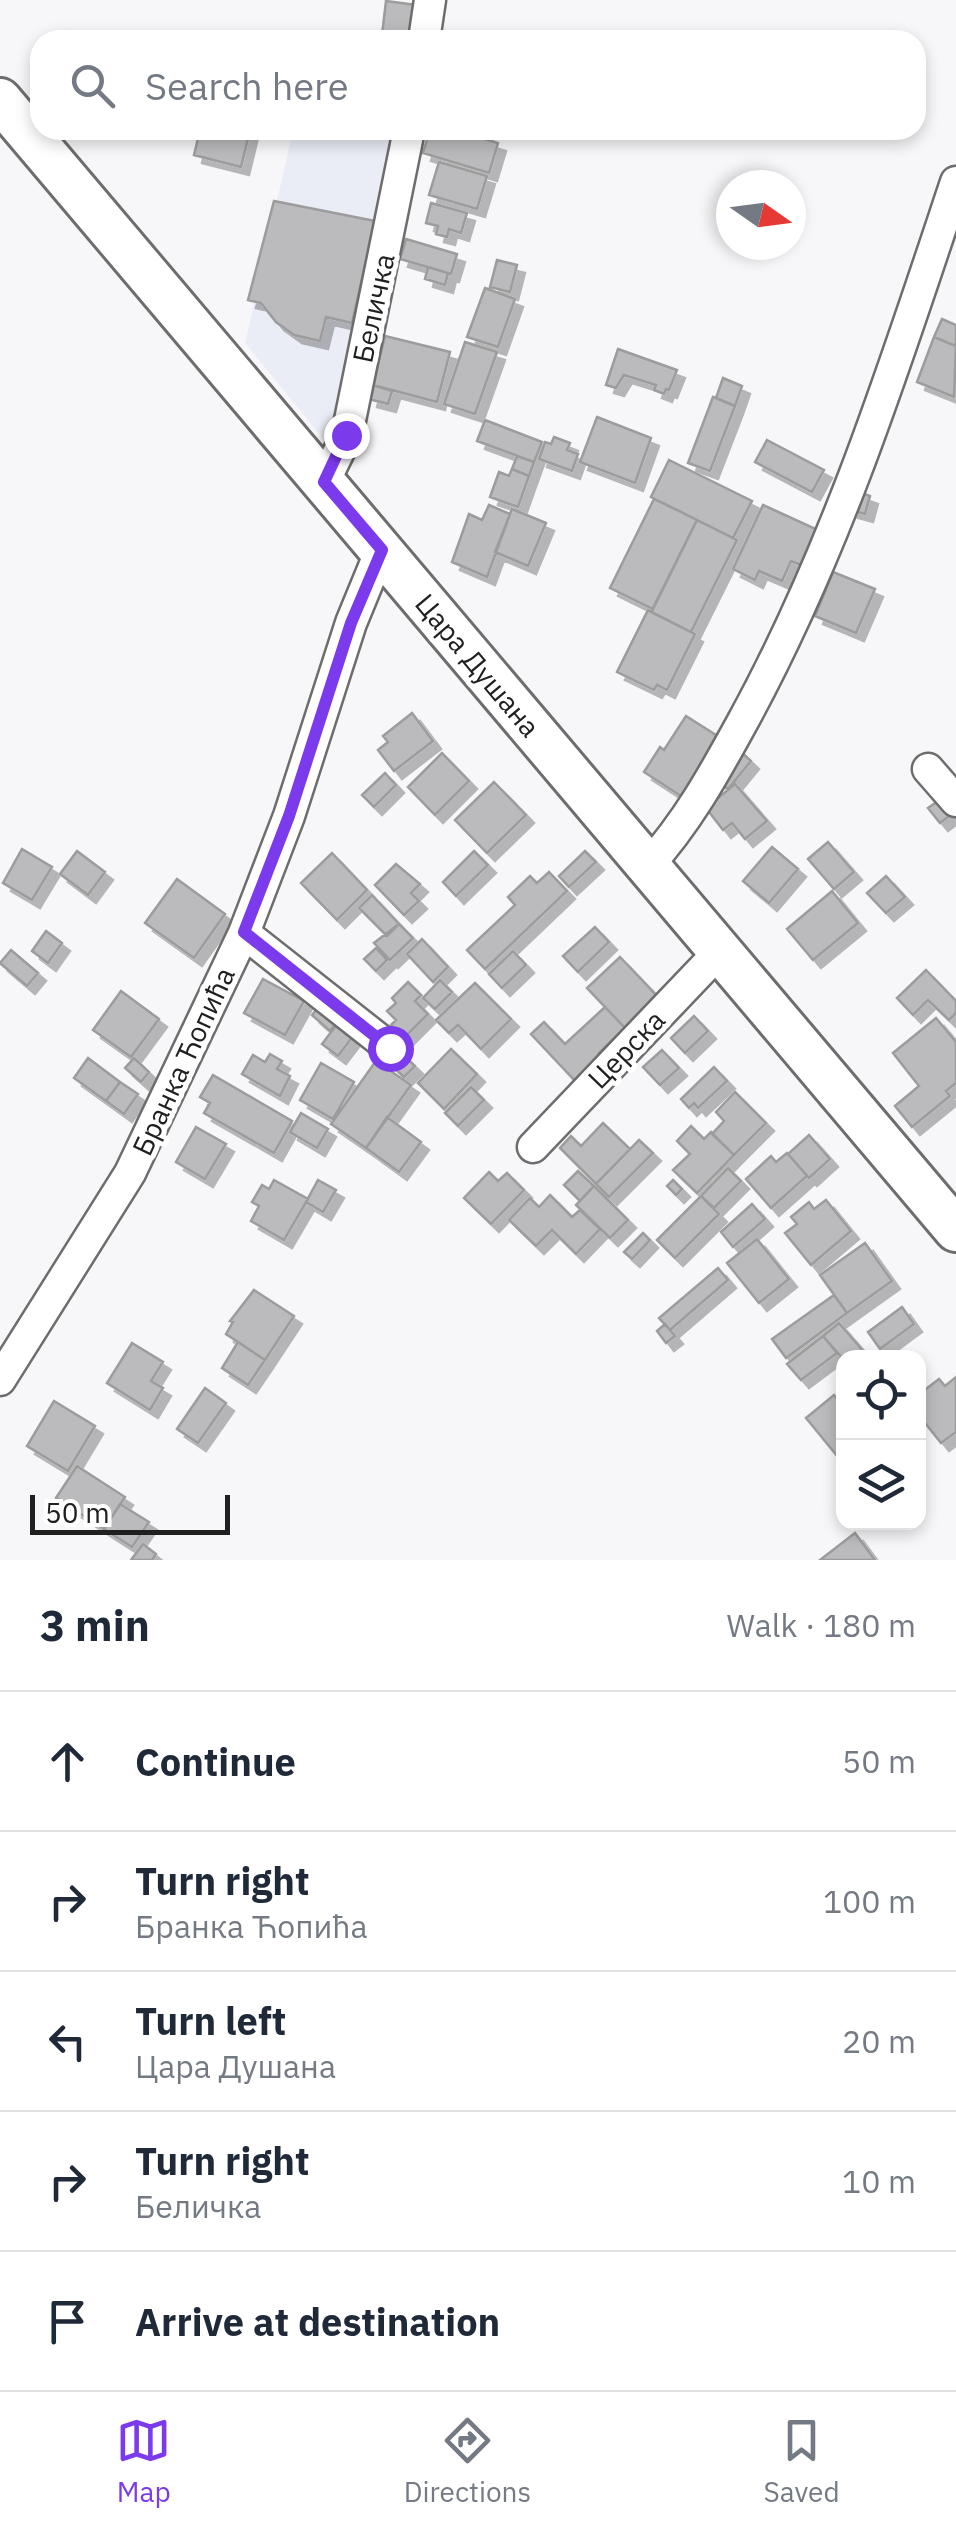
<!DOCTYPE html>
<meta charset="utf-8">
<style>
:root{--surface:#fff;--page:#f6f6f7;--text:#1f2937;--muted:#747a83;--line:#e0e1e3;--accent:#7c3aed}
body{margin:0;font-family:"IBM Plex Sans",sans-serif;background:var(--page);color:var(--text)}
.controls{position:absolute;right:30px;bottom:30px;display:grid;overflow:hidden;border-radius:20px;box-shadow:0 5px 15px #0003}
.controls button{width:90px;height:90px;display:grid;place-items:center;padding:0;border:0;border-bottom:2px solid var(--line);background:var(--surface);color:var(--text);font:50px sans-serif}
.compass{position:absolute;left:716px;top:170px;width:90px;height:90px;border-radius:50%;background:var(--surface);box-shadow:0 5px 15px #0003;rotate:104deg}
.scale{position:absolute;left:30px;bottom:25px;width:200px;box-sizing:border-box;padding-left:10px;border:5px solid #202020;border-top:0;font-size:28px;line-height:35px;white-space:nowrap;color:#202020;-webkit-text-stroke:8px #fff;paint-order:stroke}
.stop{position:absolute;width:30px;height:30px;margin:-22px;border:8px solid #7c3aed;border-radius:50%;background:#fff}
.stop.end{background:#7c3aed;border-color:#fff;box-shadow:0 2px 10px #0008}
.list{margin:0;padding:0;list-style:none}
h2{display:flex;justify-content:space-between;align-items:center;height:130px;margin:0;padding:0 40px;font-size:42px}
h2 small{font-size:32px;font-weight:400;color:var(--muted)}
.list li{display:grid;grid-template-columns:65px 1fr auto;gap:30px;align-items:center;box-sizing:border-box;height:140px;padding:0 40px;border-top:2px solid var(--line)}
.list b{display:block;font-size:38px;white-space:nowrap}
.list p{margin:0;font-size:32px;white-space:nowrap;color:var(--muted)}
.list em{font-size:32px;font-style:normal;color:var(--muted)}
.icon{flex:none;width:55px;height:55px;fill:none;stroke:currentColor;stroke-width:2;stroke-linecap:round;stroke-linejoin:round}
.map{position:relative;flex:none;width:956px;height:1560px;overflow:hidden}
.search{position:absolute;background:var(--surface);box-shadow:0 5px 15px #0003;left:30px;right:30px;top:30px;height:110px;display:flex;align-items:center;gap:25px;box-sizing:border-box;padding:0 35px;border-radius:30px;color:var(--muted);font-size:38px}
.sheet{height:830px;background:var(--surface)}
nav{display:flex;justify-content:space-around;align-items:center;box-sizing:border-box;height:140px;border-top:2px solid var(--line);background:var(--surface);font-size:28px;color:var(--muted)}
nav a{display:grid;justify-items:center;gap:5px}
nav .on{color:var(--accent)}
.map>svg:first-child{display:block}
.built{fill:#ebedf6}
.building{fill:#bbbbbd;stroke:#9c9c9d;stroke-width:2.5;filter:url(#shadow)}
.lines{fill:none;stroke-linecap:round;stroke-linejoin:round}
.street-casing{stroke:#6d6d6e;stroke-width:35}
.secondary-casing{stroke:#6d6d6e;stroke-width:48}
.street{stroke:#fff;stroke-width:30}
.secondary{stroke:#fff;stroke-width:42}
.route{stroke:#7c3aed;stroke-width:12}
.labels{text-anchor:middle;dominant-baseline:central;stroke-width:10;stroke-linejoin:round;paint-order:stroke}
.street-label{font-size:28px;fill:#202020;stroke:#fff}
</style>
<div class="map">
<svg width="956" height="1560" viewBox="0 0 956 1560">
<defs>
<filter id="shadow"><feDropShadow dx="8" dy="8" stdDeviation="0" flood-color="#0004"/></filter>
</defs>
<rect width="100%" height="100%" fill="#f7f7f9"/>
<path class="built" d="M 293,130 L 396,130 L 337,415 L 326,442 L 245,343 Z"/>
<path class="building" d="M 386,1 L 417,5 L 412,39 L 382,35 Z
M 200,130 L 250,130 L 241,167 L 194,155 Z
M 430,130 L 454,130 L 498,143 L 489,173 L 423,153 Z
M 454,130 L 486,130 L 484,139 Z
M 439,162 L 487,176 L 477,209 L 429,195 Z
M 274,201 L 375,221 L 352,323 L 326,317 L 320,341 L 294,335 L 276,322 L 261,303 L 248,300 Z
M 431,203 L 467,213 L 461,233 L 449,229 L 447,237 L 436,234 L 438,226 L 426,223 Z
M 406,239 L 457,254 L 451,274 L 400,259 Z
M 497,260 L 517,265 L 510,292 L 490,287 Z
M 428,267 L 448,273 L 445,285 L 425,279 Z
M 485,288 L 515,299 L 498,347 L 467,337 Z
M 942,319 L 956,325 L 956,346 L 934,337 Z
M 385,336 L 450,352 L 437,402 L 373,385 Z
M 934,337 L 956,346 L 954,397 L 917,382 Z
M 465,342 L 497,352 L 475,414 L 444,404 Z
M 618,349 L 677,370 L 669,390 L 666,389 L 664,394 L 654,390 L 656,385 L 624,375 L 616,388 L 606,385 Z
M 723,378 L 742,386 L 735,406 L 716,398 Z
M 373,385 L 392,391 L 388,404 L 369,399 Z
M 713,397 L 735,406 L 710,471 L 688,463 Z
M 597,417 L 651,438 L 635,483 L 580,462 Z
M 485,420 L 542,442 L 534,462 L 477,441 Z
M 554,437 L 570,443 L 567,450 L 578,454 L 572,471 L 539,459 L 545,442 L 551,444 Z
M 767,440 L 824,470 L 812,492 L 755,462 Z
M 517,456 L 534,462 L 529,476 L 512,469 Z
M 669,460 L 752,501 L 733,538 L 651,497 Z
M 512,469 L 529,476 L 518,507 L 490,497 L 499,472 L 509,476 Z
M 856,491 L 870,496 L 865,514 L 850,510 Z
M 654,499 L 697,520 L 653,609 L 610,588 Z
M 489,505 L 510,514 L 487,577 L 452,562 L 469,514 L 482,520 Z
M 763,505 L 818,530 L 801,565 L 791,561 L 782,581 L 759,571 L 755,580 L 733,569 Z
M 512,509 L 546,523 L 528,566 L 495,552 Z
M 697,520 L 737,540 L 691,632 L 651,612 Z
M 833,572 L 875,589 L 856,633 L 815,616 Z
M 648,610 L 695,634 L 667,690 L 657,685 L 654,690 L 617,672 Z
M 412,713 L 433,741 L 394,771 L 378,750 L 388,742 L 383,736 Z
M 686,716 L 719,737 L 681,796 L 644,772 L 660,747 L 664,750 Z
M 738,749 L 751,761 L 728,789 L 714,777 Z
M 442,753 L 469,781 L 435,815 L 408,787 Z
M 385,773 L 396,785 L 374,807 L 362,795 Z
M 494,782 L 526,815 L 487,853 L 455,820 Z
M 735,784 L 767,821 L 745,839 L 732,823 L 723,830 L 706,808 Z
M 945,796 L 956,811 L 940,823 L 928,808 Z
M 828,842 L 854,872 L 834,889 L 808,859 Z
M 772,847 L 798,869 L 769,903 L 743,881 Z
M 22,849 L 52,867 L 32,900 L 3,883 Z
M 77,851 L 105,872 L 88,895 L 60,874 Z
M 474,851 L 488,865 L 456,896 L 443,882 Z
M 585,851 L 596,862 L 569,887 L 559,876 Z
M 332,853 L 367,890 L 337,920 L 301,883 Z
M 396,864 L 420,884 L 411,893 L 419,901 L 404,915 L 375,885 Z
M 549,872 L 567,891 L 485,969 L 467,950 L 515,905 L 508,897 L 530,876 L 537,883 Z
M 886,876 L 905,897 L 886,913 L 867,893 Z
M 177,879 L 225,914 L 194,958 L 145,923 Z
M 832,891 L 858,923 L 813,960 L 787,929 Z
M 372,895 L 399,924 L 387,936 L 359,908 Z
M 399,924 L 413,938 L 390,960 L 374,943 Z
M 595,927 L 609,942 L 578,972 L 563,956 Z
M 46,931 L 62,943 L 48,963 L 32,951 Z
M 422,939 L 448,967 L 433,982 L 407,954 Z
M 376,948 L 387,960 L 376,971 L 364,959 Z
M 11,950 L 38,973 L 27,986 L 0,963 Z
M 513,951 L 526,965 L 502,988 L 489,974 Z
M 620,957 L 658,997 L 625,1028 L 587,988 Z
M 926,970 L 956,1001 L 956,1013 L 949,1020 L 928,1000 L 913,1015 L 897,998 Z
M 263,979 L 304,1001 L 285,1035 L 244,1013 Z
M 440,980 L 452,992 L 435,1009 L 423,998 Z
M 408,982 L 421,995 L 415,1001 L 428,1014 L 404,1038 L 391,1025 L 396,1020 L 387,1011 L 396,1003 L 392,998 Z
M 475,983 L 511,1019 L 481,1049 L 458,1025 L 449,1033 L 436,1020 Z
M 121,991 L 159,1019 L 131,1057 L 93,1030 Z
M 319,1006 L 337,1022 L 330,1031 L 312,1015 Z
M 605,1007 L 625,1028 L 599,1053 L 604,1058 L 577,1083 L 531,1034 L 544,1022 L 565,1044 Z
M 694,1016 L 708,1031 L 685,1053 L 671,1038 Z
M 936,1018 L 956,1042 L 956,1083 L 946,1091 L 950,1096 L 912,1127 L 895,1106 L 919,1086 L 893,1053 Z
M 338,1023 L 354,1035 L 338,1056 L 322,1044 Z
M 451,1049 L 477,1074 L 444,1109 L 418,1083 Z
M 398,1050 L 415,1066 L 404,1077 L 387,1061 Z
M 662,1050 L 679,1068 L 660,1085 L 643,1067 Z
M 270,1054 L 282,1061 L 277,1069 L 290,1076 L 280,1096 L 242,1074 L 253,1055 L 265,1062 Z
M 88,1058 L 120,1082 L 106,1101 L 74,1078 Z
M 134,1058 L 149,1072 L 141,1082 L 125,1068 Z
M 376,1061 L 411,1085 L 366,1148 L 331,1124 Z
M 321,1063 L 354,1082 L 333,1119 L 300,1100 Z
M 714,1067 L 727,1081 L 698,1108 L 694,1103 L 689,1108 L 681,1099 Z
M 213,1075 L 292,1121 L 274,1153 L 204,1113 L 210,1103 L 200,1097 Z
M 120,1082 L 138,1094 L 124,1114 L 106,1101 Z
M 471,1087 L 484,1100 L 458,1126 L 445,1113 Z
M 735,1092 L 766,1123 L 734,1155 L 712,1134 L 724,1121 L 716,1112 Z
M 301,1113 L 328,1129 L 317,1148 L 290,1132 Z
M 387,1117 L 421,1142 L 399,1172 L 366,1148 Z
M 603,1123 L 630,1149 L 596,1184 L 560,1148 L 571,1136 L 581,1146 Z
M 691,1126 L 704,1139 L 711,1132 L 734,1155 L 697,1193 L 673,1170 L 690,1154 L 677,1141 Z
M 196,1127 L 226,1144 L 205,1179 L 176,1162 Z
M 809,1135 L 830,1159 L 809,1178 L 788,1154 Z
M 639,1140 L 653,1153 L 609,1197 L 596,1184 Z
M 787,1153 L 807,1176 L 771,1208 L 746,1179 L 771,1156 L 776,1162 Z
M 728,1168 L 741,1181 L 714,1208 L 701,1196 Z
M 578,1171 L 594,1186 L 580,1201 L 564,1185 Z
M 489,1172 L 498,1181 L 507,1173 L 524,1190 L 491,1224 L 464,1198 Z
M 274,1180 L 308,1199 L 284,1240 L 251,1221 L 259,1206 L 252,1202 L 262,1185 L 269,1189 Z
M 318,1180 L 336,1190 L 323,1212 L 306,1202 Z
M 673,1180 L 682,1189 L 676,1195 L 667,1186 Z
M 594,1186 L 628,1220 L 610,1238 L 576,1205 Z
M 550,1195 L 572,1217 L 580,1210 L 600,1229 L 576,1254 L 552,1230 L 536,1246 L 509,1220 L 530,1198 L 539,1207 Z
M 701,1196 L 719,1214 L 675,1258 L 657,1240 Z
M 826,1200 L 851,1231 L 811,1265 L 785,1233 L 797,1224 L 791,1217 L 809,1202 L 814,1209 Z
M 752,1204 L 765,1219 L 733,1247 L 721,1232 Z
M 643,1233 L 650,1240 L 632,1259 L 624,1252 Z
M 757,1239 L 789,1279 L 759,1303 L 727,1263 Z
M 865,1243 L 892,1281 L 847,1313 L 820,1275 Z
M 718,1268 L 728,1280 L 670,1330 L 659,1318 Z
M 254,1290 L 294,1316 L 265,1360 L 226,1334 L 233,1322 L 230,1321 Z
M 834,1295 L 847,1313 L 786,1358 L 772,1339 Z
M 902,1307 L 914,1324 L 880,1349 L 868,1332 Z
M 839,1323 L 864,1352 L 858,1358 L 844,1358 L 844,1360 L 823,1336 Z
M 665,1324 L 675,1336 L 666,1343 L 657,1331 Z
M 823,1336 L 837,1353 L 801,1380 L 787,1364 Z
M 238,1342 L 265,1360 L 248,1385 L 222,1368 Z
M 132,1343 L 163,1362 L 151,1381 L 163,1388 L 150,1410 L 107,1383 Z
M 956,1377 L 956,1432 L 941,1443 L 918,1414 L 918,1395 L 939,1379 L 945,1386 Z
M 205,1388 L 226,1403 L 198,1443 L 177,1429 Z
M 834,1395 L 841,1404 L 844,1403 L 842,1462 L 806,1418 Z
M 54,1401 L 95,1426 L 68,1471 L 27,1446 Z
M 77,1466 L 125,1497 L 104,1529 L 56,1498 Z
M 120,1504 L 149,1522 L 132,1547 L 104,1529 Z
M 855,1533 L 875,1560 L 820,1560 Z
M 143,1544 L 156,1554 L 152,1560 L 131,1560 Z"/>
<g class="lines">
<defs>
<path id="street" d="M 424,40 L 430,0
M 324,482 L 347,435 L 409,130
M 928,769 L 956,801
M 646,868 C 687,823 714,774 743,721 C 836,551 895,365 956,182
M 244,933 L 390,1048
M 533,1147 L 719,952
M 0,1380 L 130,1173 L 244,933 L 289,816 L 351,623 L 381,550"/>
<path id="secondary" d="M 0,100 L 956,1230"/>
</defs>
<use href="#street" class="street-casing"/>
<use href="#secondary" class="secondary-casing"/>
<use href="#street" class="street"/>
<use href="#secondary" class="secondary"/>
</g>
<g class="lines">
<path class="route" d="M 346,435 L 324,482 L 382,550 L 351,623 L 289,816 L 244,932 L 390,1048"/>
</g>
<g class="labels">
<g class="street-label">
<text transform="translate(373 308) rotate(-78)">Беличка</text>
<text transform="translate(478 665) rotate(50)">Цара Душана</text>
<text transform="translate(626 1049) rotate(-46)">Церска</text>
<text transform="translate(183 1061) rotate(-65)">Бранка Ћопића</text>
</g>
</g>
</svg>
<div class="controls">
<button><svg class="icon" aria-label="locate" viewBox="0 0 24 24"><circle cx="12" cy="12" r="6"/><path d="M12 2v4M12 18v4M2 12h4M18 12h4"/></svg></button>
<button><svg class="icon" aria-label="layers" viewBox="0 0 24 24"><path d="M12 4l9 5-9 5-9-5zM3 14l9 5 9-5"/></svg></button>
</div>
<svg class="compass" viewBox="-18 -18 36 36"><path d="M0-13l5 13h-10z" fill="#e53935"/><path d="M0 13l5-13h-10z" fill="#747a83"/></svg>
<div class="scale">50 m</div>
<div class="stop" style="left:390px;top:1048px"></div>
<div class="stop end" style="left:346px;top:435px"></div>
<div class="search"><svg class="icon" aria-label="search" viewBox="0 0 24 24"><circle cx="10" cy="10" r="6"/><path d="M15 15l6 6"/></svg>Search here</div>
</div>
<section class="sheet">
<h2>3 min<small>Walk · 180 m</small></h2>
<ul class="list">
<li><svg class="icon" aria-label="ahead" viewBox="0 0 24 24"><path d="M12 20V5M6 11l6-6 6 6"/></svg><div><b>Continue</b></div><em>50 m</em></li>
<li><svg class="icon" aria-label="right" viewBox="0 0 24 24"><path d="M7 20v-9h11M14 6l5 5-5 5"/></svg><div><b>Turn right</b><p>Бранка Ћопића</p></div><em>100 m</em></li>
<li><svg class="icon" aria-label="left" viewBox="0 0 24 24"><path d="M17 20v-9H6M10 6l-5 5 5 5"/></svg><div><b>Turn left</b><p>Цара Душана</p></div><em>20 m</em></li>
<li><svg class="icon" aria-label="right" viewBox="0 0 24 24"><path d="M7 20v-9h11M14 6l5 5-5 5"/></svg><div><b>Turn right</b><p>Беличка</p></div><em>10 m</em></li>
<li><svg class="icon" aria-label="arrive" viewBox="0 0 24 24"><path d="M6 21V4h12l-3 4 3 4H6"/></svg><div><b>Arrive at destination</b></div></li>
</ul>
</section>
<nav>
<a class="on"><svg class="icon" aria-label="map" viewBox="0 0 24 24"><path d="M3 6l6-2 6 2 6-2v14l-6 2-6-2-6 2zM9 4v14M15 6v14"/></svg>Map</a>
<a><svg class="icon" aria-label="directions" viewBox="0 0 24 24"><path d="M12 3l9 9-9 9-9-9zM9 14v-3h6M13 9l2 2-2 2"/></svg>Directions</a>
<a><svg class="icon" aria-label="saved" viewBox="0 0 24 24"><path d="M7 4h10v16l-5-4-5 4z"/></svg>Saved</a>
</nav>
